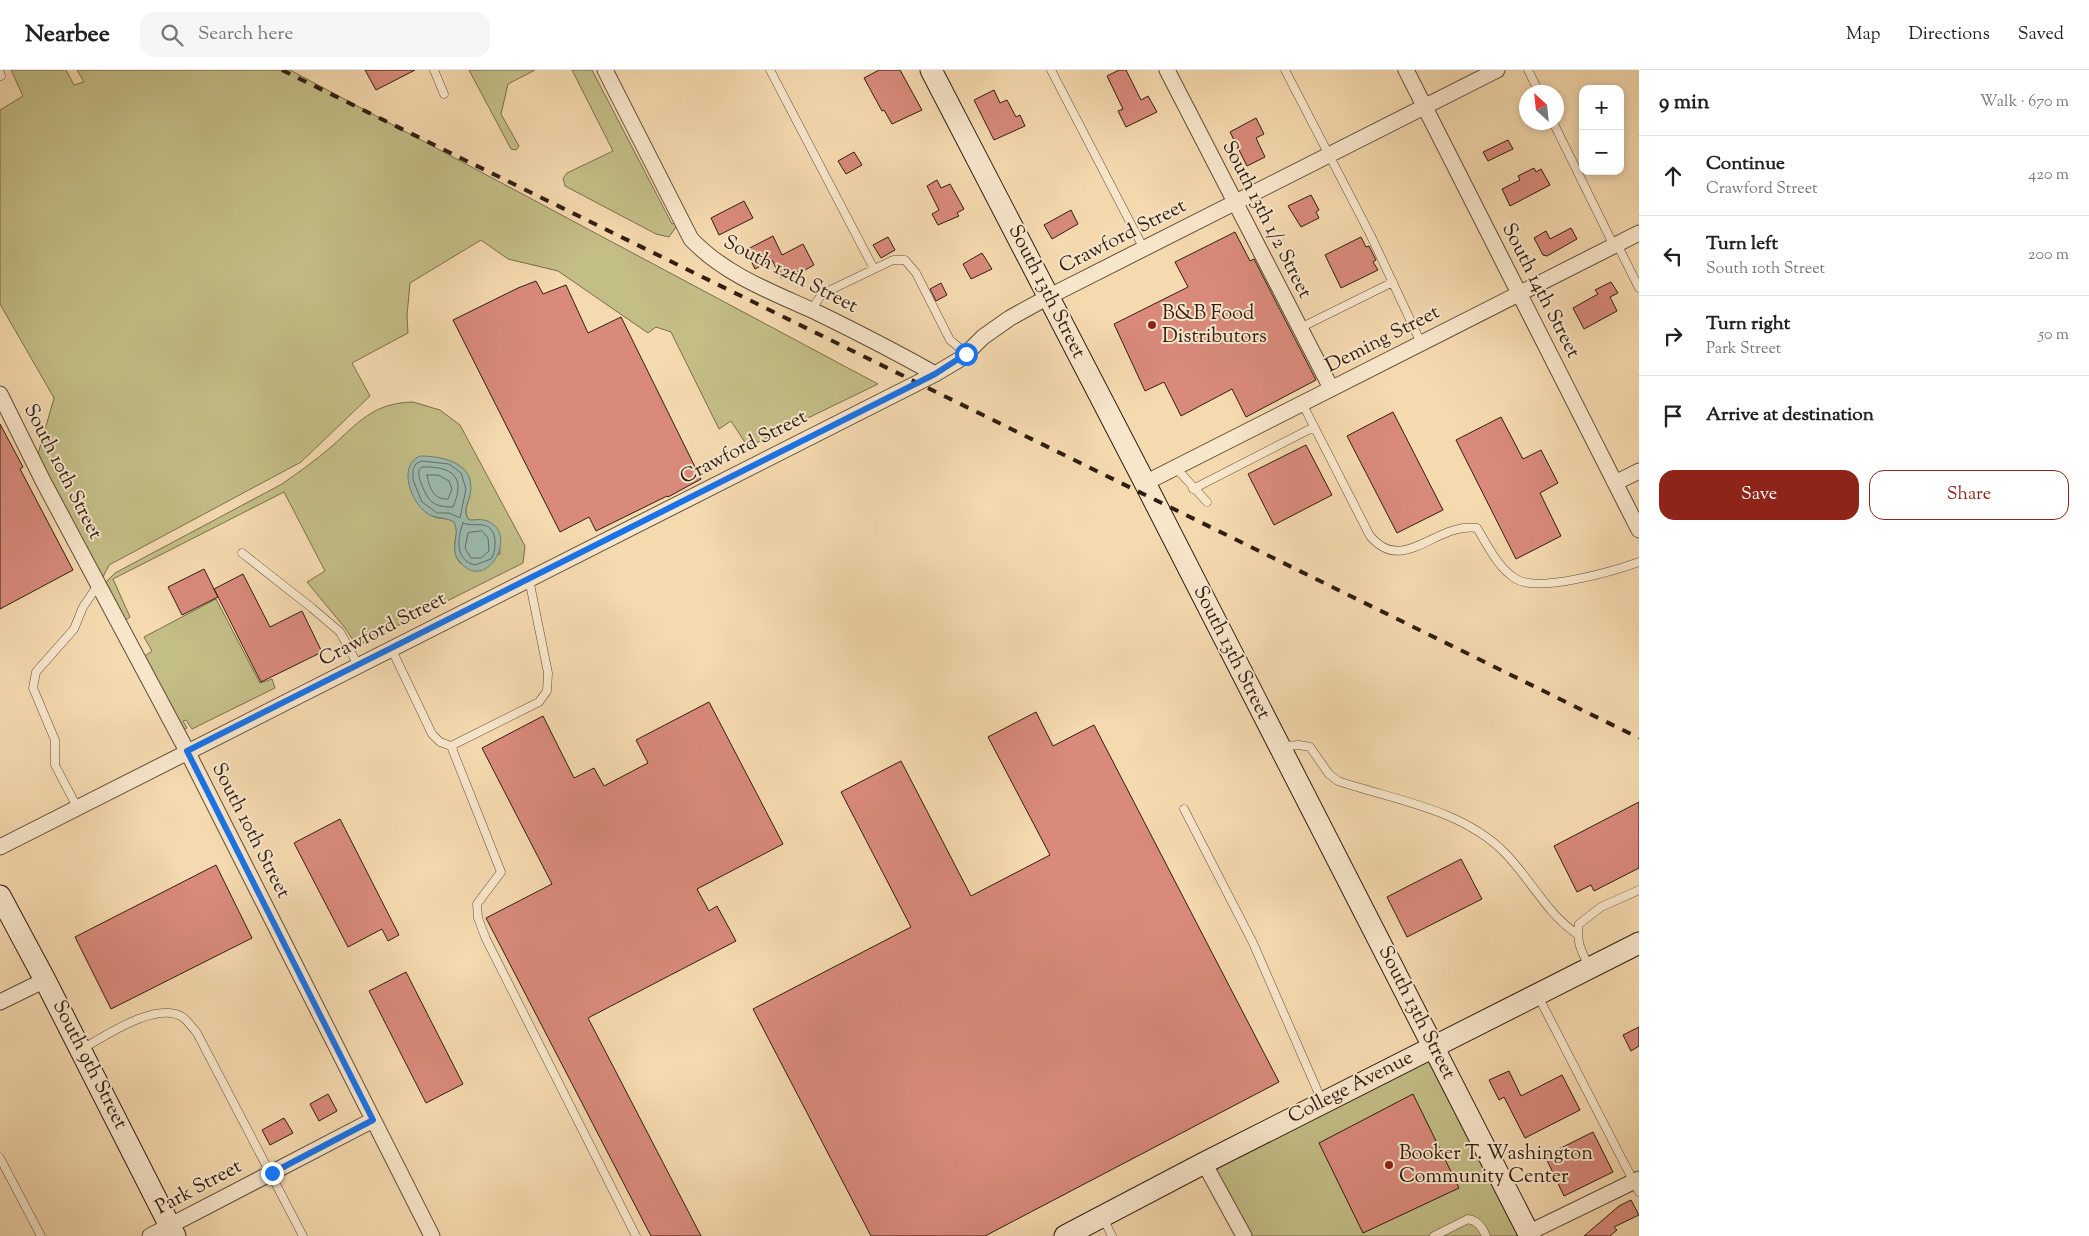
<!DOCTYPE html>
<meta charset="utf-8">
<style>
:root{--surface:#fff;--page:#f6f6f6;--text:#222;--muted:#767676;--line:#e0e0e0;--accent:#8f2418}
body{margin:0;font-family:"Sorts Mill Goudy",serif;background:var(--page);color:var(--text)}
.controls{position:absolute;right:15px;top:15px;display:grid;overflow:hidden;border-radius:10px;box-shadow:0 2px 8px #0003}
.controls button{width:45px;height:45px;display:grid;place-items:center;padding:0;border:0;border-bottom:1px solid var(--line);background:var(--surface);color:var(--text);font:25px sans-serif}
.compass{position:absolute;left:1519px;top:15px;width:45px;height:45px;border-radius:50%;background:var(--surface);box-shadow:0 2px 8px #0003;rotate:333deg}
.stop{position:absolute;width:15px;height:15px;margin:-11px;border:4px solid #1a73e8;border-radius:50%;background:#fff}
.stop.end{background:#1a73e8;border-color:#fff;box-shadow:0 1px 5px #0008}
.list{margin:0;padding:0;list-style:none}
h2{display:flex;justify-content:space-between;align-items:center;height:65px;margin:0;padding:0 20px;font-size:21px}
h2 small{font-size:16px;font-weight:400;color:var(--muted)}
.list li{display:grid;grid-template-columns:32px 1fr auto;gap:15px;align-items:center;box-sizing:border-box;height:80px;padding:0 20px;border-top:1px solid var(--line)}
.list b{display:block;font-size:19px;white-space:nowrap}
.list p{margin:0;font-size:16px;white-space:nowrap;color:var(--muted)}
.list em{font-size:16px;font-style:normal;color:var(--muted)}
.actions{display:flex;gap:10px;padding:15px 20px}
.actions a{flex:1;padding:11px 0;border:1px solid var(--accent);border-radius:15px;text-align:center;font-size:18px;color:var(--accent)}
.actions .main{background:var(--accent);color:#fff}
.icon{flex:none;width:28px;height:28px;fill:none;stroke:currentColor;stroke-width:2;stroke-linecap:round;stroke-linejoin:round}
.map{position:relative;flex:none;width:1639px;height:1166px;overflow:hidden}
header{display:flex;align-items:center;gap:30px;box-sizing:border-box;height:70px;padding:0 25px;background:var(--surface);border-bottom:1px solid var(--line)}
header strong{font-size:24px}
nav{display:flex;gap:28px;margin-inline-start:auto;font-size:18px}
.search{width:350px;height:45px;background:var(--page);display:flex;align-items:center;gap:12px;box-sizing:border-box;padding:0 18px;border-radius:15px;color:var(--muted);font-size:19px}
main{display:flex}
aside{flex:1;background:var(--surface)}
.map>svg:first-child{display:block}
.green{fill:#c3bd86;stroke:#796e4c;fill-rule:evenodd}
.water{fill:#9cbaae;stroke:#707c6f}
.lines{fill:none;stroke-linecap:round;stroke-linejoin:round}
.shore{stroke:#666c60;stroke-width:1}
.building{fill:#d98a7b;stroke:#2f1e11}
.lane-casing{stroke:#604d38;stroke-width:9}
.street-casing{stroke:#604d38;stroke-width:17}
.secondary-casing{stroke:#2f1e11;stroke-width:23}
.lane{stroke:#f8e6cb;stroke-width:8}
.street{stroke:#f8e6cb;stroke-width:15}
.secondary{stroke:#f8e6cb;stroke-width:21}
.rail{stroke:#2f1e11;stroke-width:4;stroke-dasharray:9 9;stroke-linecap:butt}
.route{stroke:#1a73e8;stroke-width:6}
.poi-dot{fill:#8f2418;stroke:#f8e6cb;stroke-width:2}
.labels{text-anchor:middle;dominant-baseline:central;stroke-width:4;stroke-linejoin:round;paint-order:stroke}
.street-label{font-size:20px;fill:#2f1e11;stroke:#f8e6cb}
.poi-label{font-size:20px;fill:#2f1e11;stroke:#f8e6cb;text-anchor:start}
</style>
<header>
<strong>Nearbee</strong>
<div class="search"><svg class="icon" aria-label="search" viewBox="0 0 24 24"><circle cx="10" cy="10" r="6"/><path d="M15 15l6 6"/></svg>Search here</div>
<nav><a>Map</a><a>Directions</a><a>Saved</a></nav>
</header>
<main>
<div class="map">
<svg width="1639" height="1166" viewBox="0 0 1639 1166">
<rect width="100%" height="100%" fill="#f5d9af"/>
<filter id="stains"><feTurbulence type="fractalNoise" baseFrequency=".004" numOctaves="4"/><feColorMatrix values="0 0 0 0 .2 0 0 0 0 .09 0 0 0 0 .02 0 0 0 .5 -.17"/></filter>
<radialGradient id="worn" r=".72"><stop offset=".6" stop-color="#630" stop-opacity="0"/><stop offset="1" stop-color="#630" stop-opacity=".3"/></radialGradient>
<path class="green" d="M 11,0 L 66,0 L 74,15 L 84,12 L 77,0 L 290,0 L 878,314 L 748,377 L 731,351 L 719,359 L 671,262 L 656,257 L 648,263 L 558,201 L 508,189 L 481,170 L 410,213 L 407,246 L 408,263 L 352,293 L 370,326 L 301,392 L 109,495 L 102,509 L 38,384 L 54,328 L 0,234 L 0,40 L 23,26 Z
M 469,0 L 535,0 L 508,14 L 501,44 L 519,76 L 516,80 L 511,79 Z
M 572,0 L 592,0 L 672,154 L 675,153 L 676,157 L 669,167 L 656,164 L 565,116 L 563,108 L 567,103 L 613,81 Z
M 413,332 L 440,340 L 460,355 L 525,476 L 523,493 L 357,576 L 345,558 L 307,512 L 325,501 L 284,422 L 113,509 L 130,547 L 126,550 L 106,512 L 115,503 L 282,414 C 299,402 316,390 331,377 C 359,352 373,333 413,332 ZM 414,425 L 470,426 C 467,434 463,442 469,450 L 477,451 L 499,464 L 500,484 L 460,493 C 447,474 462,466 454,452 C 448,448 444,449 438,448 C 427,446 417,434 414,425 Z
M 216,529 L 260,613 L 272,609 L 275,618 L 194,658 L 192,659 L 186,650 L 183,651 L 187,658 L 182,660 L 145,588 L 146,585 L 152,581 L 144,567 Z
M 1433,976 L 1529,1166 L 1244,1166 L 1204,1093 Z"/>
<path class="water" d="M 420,386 C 443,386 477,393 470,425 C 468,434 462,441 469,450 C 474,450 480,449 484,450 C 522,460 487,525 460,492 C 448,479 461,466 454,452 C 446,447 437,449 428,444 C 411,433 397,396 420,386 Z"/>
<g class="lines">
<path class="shore" d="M 422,391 L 449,394 L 461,403 L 466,419 L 460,448 L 449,443 L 437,443 L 422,432 L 413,410 L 413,399 L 416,394 Z
M 422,397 C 453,396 466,407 453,437 C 439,437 430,435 424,420 C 421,413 418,408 419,400 Z
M 427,405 L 438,405 L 449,411 L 452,419 L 448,429 C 434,430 429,418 427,405 Z
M 463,453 C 470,456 476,454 483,455 C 498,457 497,480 491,489 L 475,495 C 455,490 457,469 463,453 Z
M 482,461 L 488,468 L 489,481 L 481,488 L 471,488 L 465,478 L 468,463 Z"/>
</g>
<path class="building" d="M 365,0 L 415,0 L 376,20 Z
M 879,0 L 900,0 L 922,40 L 892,54 L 884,40 L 882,41 L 864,8 Z
M 1119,0 L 1126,0 L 1141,30 L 1148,26 L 1157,42 L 1126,57 L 1118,41 L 1123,39 L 1107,6 Z
M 994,20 L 1000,33 L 1007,30 L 1016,47 L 1020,45 L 1025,56 L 994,70 L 974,30 Z
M 1256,48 L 1264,64 L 1256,68 L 1265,87 L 1247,96 L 1230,62 Z
M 1508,70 L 1513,79 L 1488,91 L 1483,82 Z
M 854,82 L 862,95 L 846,104 L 838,91 Z
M 1534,98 L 1536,102 L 1541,99 L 1550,115 L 1510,136 L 1502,119 L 1520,110 L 1518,106 Z
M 937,110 L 941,118 L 950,114 L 964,139 L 957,143 L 959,146 L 938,155 L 932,144 L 939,140 L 927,116 Z
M 1311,125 L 1319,140 L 1316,142 L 1319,148 L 1301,157 L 1288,136 Z
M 744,131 L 753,148 L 719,165 L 711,148 Z
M 1071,140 L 1078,154 L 1052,169 L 1044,155 Z
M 1571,158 L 1577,169 L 1547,186 L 1543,185 L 1534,168 L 1546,161 L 1550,169 Z
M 1235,162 L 1250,191 L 1254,189 L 1316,310 L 1246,347 L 1232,319 L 1181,346 L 1164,312 L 1145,321 L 1114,254 L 1188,217 L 1175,192 Z
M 773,166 L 782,185 L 803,174 L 814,195 L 798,204 L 796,200 L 781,208 L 772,190 L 755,199 L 746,180 Z
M 888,167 L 895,180 L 881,188 L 873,175 Z
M 1361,167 L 1366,177 L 1369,176 L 1376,190 L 1373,192 L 1378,200 L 1341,218 L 1325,185 Z
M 982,183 L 992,199 L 971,209 L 963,194 Z
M 536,211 L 543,224 L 566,215 L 588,263 L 621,247 L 701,409 L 668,427 L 667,426 L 596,461 L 589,447 L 560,462 L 453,250 L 518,218 Z
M 1611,212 L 1618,223 L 1610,227 L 1617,241 L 1584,259 L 1573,238 L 1598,224 L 1595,220 Z
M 941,213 L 947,225 L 936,231 L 930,219 Z
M 1393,342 L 1443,440 L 1397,463 L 1347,366 Z
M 1501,347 L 1523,389 L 1541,380 L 1558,413 L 1540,423 L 1561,466 L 1516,489 L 1456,370 Z
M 0,354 L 23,397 L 20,399 L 73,500 L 0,539 Z
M 1306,375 L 1332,425 L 1274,455 L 1248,404 Z
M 204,499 L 218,527 L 182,545 L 168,517 Z
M 243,504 L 270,557 L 302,541 L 322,582 L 261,612 L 214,519 Z
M 709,632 L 783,774 L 697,819 L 709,841 L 717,836 L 736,871 L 588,948 L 701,1166 L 651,1166 L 486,848 L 552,814 L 482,678 L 543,646 L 574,708 L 594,698 L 604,716 L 648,693 L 636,670 Z
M 1036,642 L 1053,676 L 1094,655 L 1279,1012 L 985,1166 L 871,1166 L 753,939 L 911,857 L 841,722 L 901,691 L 971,826 L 1050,785 L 988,667 Z
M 1639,732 L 1639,798 L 1594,821 L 1591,815 L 1577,822 L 1554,776 Z
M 340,749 L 399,865 L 388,871 L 382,859 L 348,877 L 294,773 Z
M 1461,789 L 1482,829 L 1407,867 L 1387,827 Z
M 216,795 L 252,868 L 111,939 L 75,867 Z
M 406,902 L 463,1014 L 426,1033 L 369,921 Z
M 1639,957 L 1639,976 L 1631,981 L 1623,965 Z
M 1509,1001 L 1521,1026 L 1562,1005 L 1580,1040 L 1525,1068 L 1504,1027 L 1499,1030 L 1489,1010 Z
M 328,1024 L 337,1041 L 319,1051 L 310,1034 Z
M 1413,1024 L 1459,1118 L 1363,1163 L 1319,1073 Z
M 284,1048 L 293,1063 L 270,1075 L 262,1060 Z
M 1593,1062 L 1613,1102 L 1564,1126 L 1545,1086 Z
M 1631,1130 L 1639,1145 L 1614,1157 L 1617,1160 L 1610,1166 L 1584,1166 L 1619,1136 Z"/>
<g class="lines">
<defs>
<path id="lane" d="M 434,0 L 444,24
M 770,0 L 874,199
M 1051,0 L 1144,179
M 1285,0 L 1371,166 L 1421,273
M 1528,0 L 1539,22
M 0,3 L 1,6
M 1553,52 L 1614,176
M 1617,174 L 1639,218
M 811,240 L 822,224 L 893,190 L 905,190 L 916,203 L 950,270 L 967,284
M 1300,258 L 1393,212
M 1302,333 L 1370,466 C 1404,506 1435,452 1477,458 C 1488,476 1498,498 1516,509 C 1539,523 1614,501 1639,492
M 1176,398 L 1207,432
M 1193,419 L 1314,357
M 242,483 L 312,538 L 340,562 L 358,595
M 391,578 L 432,664 L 440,672 L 451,676 L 539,632 L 547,621 L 548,603 L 529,509
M 451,676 L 501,802 L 477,834 L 478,848 L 486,869 L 636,1166
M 1283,676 L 1299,675 L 1310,677 L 1329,704 L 1338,711 C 1394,730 1461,739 1504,782 C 1530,808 1546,843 1577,864
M 77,737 L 55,695 L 55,670 L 33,618 L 36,602 L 74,559 L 83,537 L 98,515
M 1184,739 L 1253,873 L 1322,1031
M 1589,896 C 1581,881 1576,871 1579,854 L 1601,837 L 1639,820
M 1538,926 L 1639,1122
M 82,979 C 105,966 159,929 184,948 C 188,952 193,958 197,963 L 303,1166
M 0,1088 L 41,1166
M 1103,1148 L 1112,1166
M 1434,1166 L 1468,1149 C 1478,1151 1482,1157 1486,1166"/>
<path id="street" d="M 605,0 L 691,169 C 725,205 772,222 816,242 C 857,262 896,282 935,304
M 1167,0 L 1331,318
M 1406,0 L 1639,460
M 0,324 L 43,411 L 187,681 L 432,1166
M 1145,413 L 1639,163
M 1615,413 L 1639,401
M 0,777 L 935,304 L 962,288 L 983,267 L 1010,248 L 1048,227 L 1497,0
M 0,932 L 45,910
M 1204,1093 L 1244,1166
M 1528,1163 L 1639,1109
M 150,1166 L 373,1050"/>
<path id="secondary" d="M 931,0 L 1145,413 L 1530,1166
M 0,826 L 45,910 L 175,1166
M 1065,1166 L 1204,1093 L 1639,873"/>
</defs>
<use href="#lane" class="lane-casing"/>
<use href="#street" class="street-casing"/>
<use href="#secondary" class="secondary-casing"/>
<use href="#lane" class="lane"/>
<use href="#street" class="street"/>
<use href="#secondary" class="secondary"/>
<path class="rail" d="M 282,0 L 1639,668"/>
</g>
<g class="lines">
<path class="route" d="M 272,1103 L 373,1050 L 187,681 L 935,304 L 966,284"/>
</g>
<g class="poi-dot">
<circle cx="1152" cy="255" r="5"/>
<circle cx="1389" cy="1095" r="5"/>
</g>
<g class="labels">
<g class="street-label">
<text transform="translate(1266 150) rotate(63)">South 13th 1/2 Street</text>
<text transform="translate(1123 167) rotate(-27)">Crawford Street</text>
<text transform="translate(790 205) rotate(27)">South 12th Street</text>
<text transform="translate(1540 221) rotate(63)">South 14th Street</text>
<text transform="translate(1046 222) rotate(63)">South 13th Street</text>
<text transform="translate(1383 270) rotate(-27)">Deming Street</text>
<text transform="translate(744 378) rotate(-27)">Crawford Street</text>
<text transform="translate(62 402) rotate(63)">South 10th Street</text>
<text transform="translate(383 560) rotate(-27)">Crawford Street</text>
<text transform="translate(1231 583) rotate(63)">South 13th Street</text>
<text transform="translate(250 761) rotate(63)">South 10th Street</text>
<text transform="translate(1416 943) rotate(63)">South 13th Street</text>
<text transform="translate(89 995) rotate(63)">South 9th Street</text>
<text transform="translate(1351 1018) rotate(-27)">College Avenue</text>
<text transform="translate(199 1118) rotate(-28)">Park Street</text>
</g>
<g class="poi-label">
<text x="1162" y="244">B&amp;B Food<tspan x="1162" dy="23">Distributors</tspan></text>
<text x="1399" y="1084">Booker T. Washington<tspan x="1399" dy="23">Community Center</tspan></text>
</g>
</g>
<rect width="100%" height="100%" filter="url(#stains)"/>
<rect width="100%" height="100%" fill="url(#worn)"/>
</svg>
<div class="controls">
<button>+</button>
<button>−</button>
</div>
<svg class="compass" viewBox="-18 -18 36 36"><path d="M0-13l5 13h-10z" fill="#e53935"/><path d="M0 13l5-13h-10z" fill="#767676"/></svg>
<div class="stop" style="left:966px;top:284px"></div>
<div class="stop end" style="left:272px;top:1103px"></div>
</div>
<aside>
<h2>9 min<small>Walk · 670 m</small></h2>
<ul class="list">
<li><svg class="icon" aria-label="ahead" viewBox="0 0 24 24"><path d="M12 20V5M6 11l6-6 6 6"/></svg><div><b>Continue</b><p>Crawford Street</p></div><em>420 m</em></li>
<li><svg class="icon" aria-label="left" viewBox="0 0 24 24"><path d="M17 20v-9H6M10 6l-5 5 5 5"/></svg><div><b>Turn left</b><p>South 10th Street</p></div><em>200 m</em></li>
<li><svg class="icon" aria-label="right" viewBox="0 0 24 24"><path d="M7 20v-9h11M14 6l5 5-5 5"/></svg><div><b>Turn right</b><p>Park Street</p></div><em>50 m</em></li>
<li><svg class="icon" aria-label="arrive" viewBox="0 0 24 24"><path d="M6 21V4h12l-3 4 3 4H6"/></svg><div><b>Arrive at destination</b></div></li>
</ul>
<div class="actions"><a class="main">Save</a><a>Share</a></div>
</aside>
</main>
